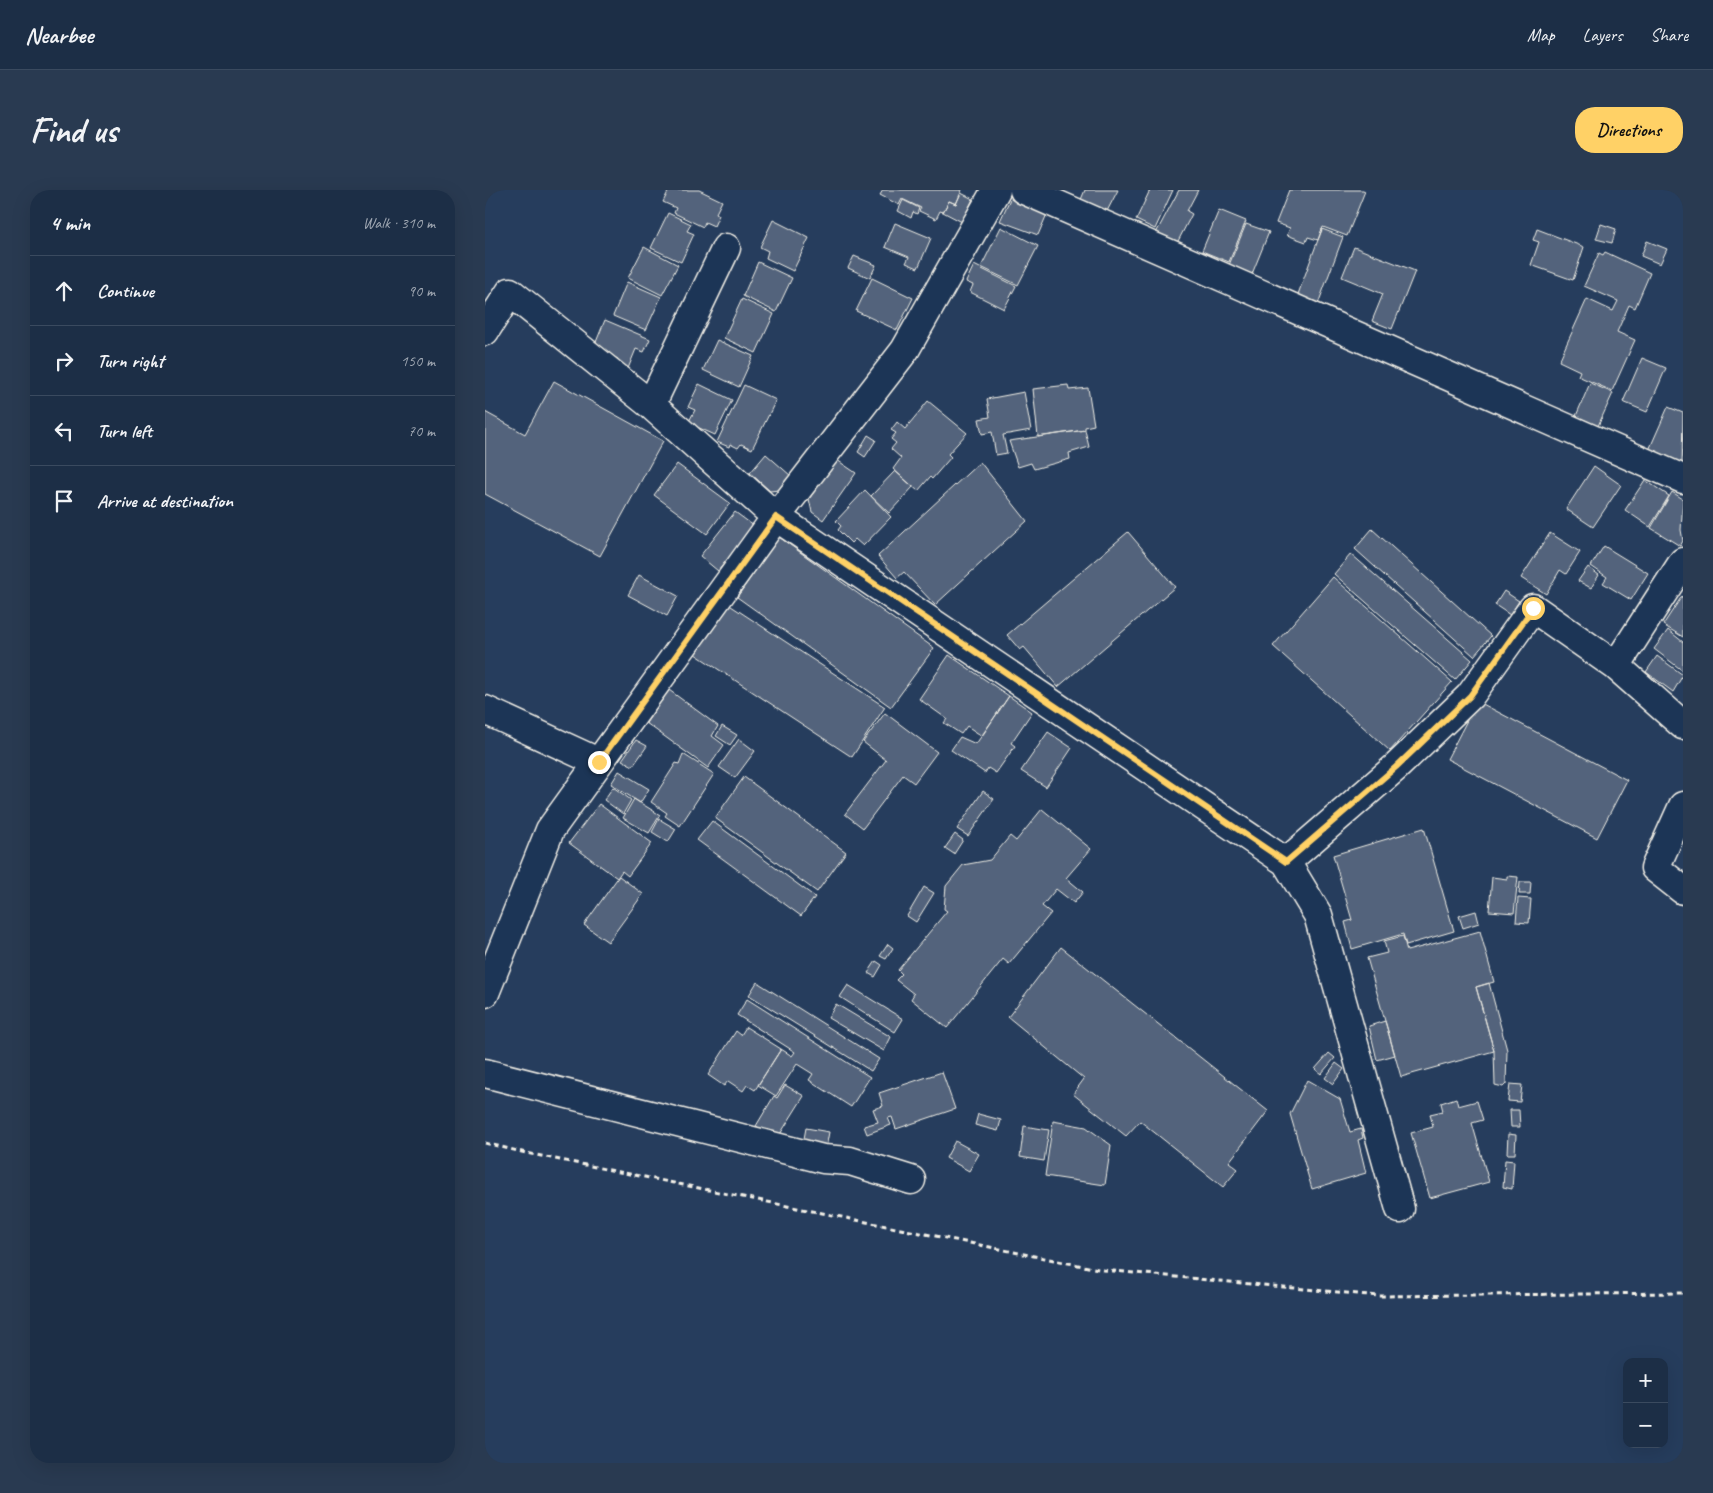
<!DOCTYPE html>
<meta charset="utf-8">
<style>
:root{--surface:#1c2e46;--page:#293a51;--text:#f1f3f6;--muted:#a0a8b3;--line:#3a4a5f;--accent:#ffd166}
body{margin:0;font-family:Caveat,sans-serif;background:var(--page);color:var(--text)}
.controls{position:absolute;right:15px;bottom:15px;display:grid;overflow:hidden;border-radius:10px;box-shadow:0 5px 20px #0002}
.controls button{width:45px;height:45px;display:grid;place-items:center;padding:0;border:0;border-bottom:1px solid var(--line);background:var(--surface);color:var(--text);font:25px sans-serif}
.stop{position:absolute;width:15px;height:15px;margin:-11px;border:4px solid #ffd166;border-radius:50%;background:#fff}
.stop.end{background:#ffd166;border-color:#fff;box-shadow:0 1px 5px #0008}
.list{margin:0;padding:0;list-style:none}
h2{display:flex;justify-content:space-between;align-items:center;height:65px;margin:0;padding:0 20px;font-size:21px}
h2 small{font-size:16px;font-weight:400;color:var(--muted)}
.list li{display:grid;grid-template-columns:32px 1fr auto;gap:15px;align-items:center;box-sizing:border-box;height:70px;padding:0 20px;border-top:1px solid var(--line)}
.list b{display:block;font-size:19px;white-space:nowrap}
.list em{font-size:16px;font-style:normal;color:var(--muted)}
.icon{flex:none;width:28px;height:28px;fill:none;stroke:currentColor;stroke-width:2;stroke-linecap:round;stroke-linejoin:round}
.map{position:relative;flex:none;width:1198px;height:1273px;overflow:hidden;border-radius:20px}
header{display:flex;align-items:center;gap:30px;box-sizing:border-box;height:70px;padding:0 25px;background:var(--surface);border-bottom:1px solid var(--line)}
header strong{font-size:24px}
nav{display:flex;gap:28px;margin-inline-start:auto;font-size:18px}
.intro{display:flex;align-items:center;justify-content:space-between;box-sizing:border-box;height:120px;padding:0 30px}
h1{margin:0;font-size:35px}
.button{padding:12px 22px;border-radius:20px;background:var(--accent);color:#111;font-size:18px;font-weight:700}
main{display:flex;gap:30px;padding:0 30px}
aside{flex:1;background:var(--surface);border-radius:20px;box-shadow:0 5px 20px #0002}
.map>svg:first-child{display:block}
.building{fill:#52647b;stroke:#f4f1e8}
.lines{fill:none;stroke-linecap:round;stroke-linejoin:round}
.minor-casing{stroke:#f4f1e8;stroke-width:31}
.path{stroke:#f4f1e8;stroke-width:3;stroke-dasharray:5 4;stroke-linecap:butt}
.minor{stroke:#1d3557;stroke-width:28}
.route{stroke:#ffd166;stroke-width:6}
</style>
<header>
<strong>Nearbee</strong>
<nav><a>Map</a><a>Layers</a><a>Share</a></nav>
</header>
<div class="intro"><h1>Find us</h1><a class="button">Directions</a></div>
<main>
<aside>
<h2>4 min<small>Walk · 310 m</small></h2>
<ul class="list">
<li><svg class="icon" aria-label="ahead" viewBox="0 0 24 24"><path d="M12 20V5M6 11l6-6 6 6"/></svg><div><b>Continue</b></div><em>90 m</em></li>
<li><svg class="icon" aria-label="right" viewBox="0 0 24 24"><path d="M7 20v-9h11M14 6l5 5-5 5"/></svg><div><b>Turn right</b></div><em>150 m</em></li>
<li><svg class="icon" aria-label="left" viewBox="0 0 24 24"><path d="M17 20v-9H6M10 6l-5 5 5 5"/></svg><div><b>Turn left</b></div><em>70 m</em></li>
<li><svg class="icon" aria-label="arrive" viewBox="0 0 24 24"><path d="M6 21V4h12l-3 4 3 4H6"/></svg><div><b>Arrive at destination</b></div></li>
</ul>
</aside>
<div class="map">
<svg width="1198" height="1273" viewBox="0 0 1198 1273">
<rect width="100%" height="100%" fill="#263d5d"/>
<filter id="ink" filterUnits="userSpaceOnUse"><feTurbulence type="fractalNoise" baseFrequency=".02" numOctaves="2"/><feDisplacementMap in="SourceGraphic" scale="10" xChannelSelector="R" yChannelSelector="G"/><feConvolveMatrix kernelMatrix="1 2 1 2 8 2 1 2 1" color-interpolation-filters="sRGB"/></filter>
<g filter="url(#ink)">
<path class="building" d="M 184,0 L 214,0 L 237,11 L 231,23 L 234,25 L 229,36 L 220,32 L 218,37 L 189,23 L 191,18 L 178,12 Z
M 398,0 L 477,0 L 471,14 L 464,11 L 458,22 L 455,21 L 451,29 L 434,21 L 436,18 L 417,9 L 414,15 L 395,5 Z
M 600,0 L 633,0 L 620,25 L 595,12 Z
M 665,0 L 688,0 L 670,39 L 651,30 Z
M 694,0 L 713,0 L 702,21 L 707,24 L 691,55 L 670,45 Z
M 804,0 L 878,0 L 880,1 L 862,46 L 838,37 L 833,50 L 823,47 L 821,52 L 802,45 L 805,38 L 791,33 Z
M 476,3 L 488,9 L 477,32 L 458,22 L 464,11 L 471,14 Z
M 525,9 L 562,24 L 553,45 L 515,31 Z
M 418,10 L 434,18 L 432,24 L 428,22 L 426,28 L 413,21 Z
M 734,20 L 761,31 L 744,72 L 717,61 Z
M 183,23 L 206,34 L 202,41 L 209,44 L 196,72 L 166,58 Z
M 288,30 L 324,48 L 308,81 L 281,68 L 283,61 L 275,57 Z
M 410,33 L 446,48 L 433,78 L 421,73 L 424,67 L 400,57 Z
M 761,34 L 784,42 L 767,84 L 744,75 Z
M 1116,34 L 1131,39 L 1127,53 L 1111,49 Z
M 516,37 L 553,56 L 533,95 L 496,77 Z
M 837,39 L 858,47 L 833,114 L 812,107 Z
M 1052,39 L 1099,57 L 1088,90 L 1046,75 L 1054,52 L 1048,50 Z
M 1162,51 L 1182,59 L 1175,74 L 1156,66 Z
M 159,57 L 193,75 L 177,105 L 143,88 Z
M 869,57 L 930,81 L 907,139 L 887,131 L 898,104 L 857,87 Z
M 1120,62 L 1165,83 L 1150,118 L 1144,115 L 1132,142 L 1150,150 L 1127,201 L 1093,186 L 1095,181 L 1074,171 L 1102,109 L 1128,121 L 1133,111 L 1099,96 L 1114,63 L 1118,65 Z
M 369,66 L 391,75 L 385,88 L 363,78 Z
M 273,72 L 307,88 L 291,122 L 258,106 Z
M 489,75 L 531,96 L 519,119 L 485,102 L 488,95 L 481,92 Z
M 387,88 L 428,108 L 412,140 L 371,121 Z
M 142,92 L 176,107 L 161,140 L 128,126 Z
M 257,109 L 289,124 L 271,163 L 239,148 Z
M 120,130 L 165,149 L 159,162 L 151,159 L 142,181 L 130,176 L 133,169 L 109,157 Z
M 232,150 L 268,166 L 254,197 L 218,180 Z
M 1157,168 L 1181,178 L 1162,222 L 1138,212 Z
M 69,191 L 178,251 L 115,366 L 0,304 L 0,222 L 40,244 Z
M 1105,193 L 1128,203 L 1113,236 L 1091,226 Z
M 214,194 L 247,210 L 230,245 L 203,233 L 210,220 L 203,217 Z
M 259,195 L 291,210 L 267,259 L 256,254 L 253,258 L 245,254 L 244,257 L 232,252 Z
M 583,195 L 584,200 L 603,198 L 609,235 L 600,237 L 600,240 L 553,247 L 548,199 Z
M 539,202 L 546,240 L 518,245 L 522,263 L 511,265 L 507,242 L 497,244 L 494,229 L 505,227 L 502,209 Z
M 443,211 L 482,243 L 463,264 L 466,267 L 447,289 L 445,287 L 433,301 L 408,279 L 416,268 L 406,259 L 411,253 L 406,249 L 411,243 L 406,240 L 412,232 L 420,239 Z
M 1183,217 L 1198,223 L 1197,275 L 1164,260 Z
M 600,240 L 604,257 L 584,263 L 585,269 L 549,279 L 546,273 L 533,277 L 524,251 Z
M 383,245 L 391,250 L 380,267 L 373,262 Z
M 281,264 L 306,286 L 294,300 L 285,301 L 265,283 Z
M 352,270 L 371,283 L 338,330 L 327,322 L 324,309 Z
M 495,272 L 542,331 L 450,415 L 419,382 L 412,388 L 393,366 Z
M 192,274 L 245,313 L 222,344 L 169,305 Z
M 1109,276 L 1136,295 L 1108,337 L 1081,319 Z
M 410,281 L 428,297 L 404,323 L 386,306 Z
M 1160,290 L 1184,306 L 1165,337 L 1140,320 Z
M 380,300 L 406,327 L 378,356 L 370,349 L 366,353 L 353,340 L 356,336 L 351,331 Z
M 1187,302 L 1198,309 L 1196,340 L 1198,351 L 1195,356 L 1166,338 Z
M 250,322 L 269,336 L 233,381 L 215,366 Z
M 887,339 L 1006,446 L 989,466 L 870,359 Z
M 643,342 L 690,397 L 573,497 L 539,457 L 535,460 L 522,445 Z
M 1065,343 L 1095,362 L 1081,384 L 1075,380 L 1061,404 L 1036,388 Z
M 294,347 L 449,458 L 406,517 L 252,407 Z
M 1119,356 L 1163,383 L 1146,410 L 1118,393 L 1122,387 L 1106,376 Z
M 866,364 L 987,470 L 970,490 L 849,384 Z
M 1103,377 L 1114,385 L 1106,398 L 1093,391 Z
M 154,385 L 193,406 L 182,426 L 143,405 Z
M 848,387 L 967,492 L 905,561 L 788,456 Z
M 1019,401 L 1034,411 L 1025,425 L 1010,415 Z
M 1197,406 L 1198,407 L 1198,447 L 1178,435 Z
M 243,414 L 400,517 L 367,567 L 210,464 Z
M 1183,440 L 1198,452 L 1198,481 L 1169,459 Z
M 464,465 L 524,506 L 497,546 L 482,536 L 476,544 L 459,533 L 462,529 L 434,509 Z
M 1172,466 L 1198,485 L 1188,502 L 1161,482 Z
M 184,500 L 233,536 L 227,546 L 239,555 L 223,578 L 161,533 Z
M 524,506 L 547,522 L 526,553 L 530,556 L 511,583 L 503,578 L 500,583 L 466,560 L 475,547 L 491,554 Z
M 992,511 L 1142,590 L 1112,648 L 962,569 Z
M 400,523 L 452,562 L 429,593 L 418,585 L 378,638 L 360,624 L 401,570 L 378,552 Z
M 237,536 L 252,545 L 245,555 L 231,546 Z
M 563,542 L 587,558 L 561,597 L 536,581 Z
M 254,549 L 270,561 L 250,588 L 234,577 Z
M 151,550 L 162,556 L 148,576 L 137,570 Z
M 198,564 L 229,584 L 195,636 L 180,626 L 182,623 L 166,612 L 191,573 L 194,574 Z
M 134,581 L 164,599 L 155,613 L 126,594 Z
M 259,587 L 361,662 L 332,702 L 230,628 Z
M 128,597 L 146,610 L 138,624 L 119,610 Z
M 498,601 L 509,609 L 483,646 L 472,639 Z
M 149,609 L 175,625 L 164,643 L 138,628 Z
M 114,614 L 167,653 L 143,686 L 137,681 L 132,688 L 84,653 Z
M 557,619 L 606,659 L 581,688 L 598,702 L 589,713 L 571,699 L 557,716 L 566,723 L 524,774 L 518,769 L 462,838 L 426,809 L 429,804 L 411,790 L 417,784 L 413,780 L 462,721 L 459,719 L 461,696 L 478,675 L 505,670 L 525,646 L 531,651 Z
M 174,629 L 191,639 L 183,652 L 167,642 Z
M 227,631 L 330,707 L 316,726 L 212,650 Z
M 939,638 L 969,741 L 921,755 L 918,744 L 867,759 L 860,732 L 867,730 L 848,665 Z
M 470,644 L 478,650 L 469,664 L 460,658 Z
M 134,686 L 158,704 L 123,752 L 99,735 Z
M 1022,686 L 1033,687 L 1029,723 L 1004,721 L 1007,687 L 1022,689 Z
M 1035,692 L 1046,692 L 1045,704 L 1034,704 Z
M 439,697 L 449,703 L 431,732 L 422,726 Z
M 1033,708 L 1046,709 L 1044,733 L 1031,732 Z
M 991,721 L 994,733 L 978,738 L 974,726 Z
M 995,741 L 1009,792 L 991,797 L 1009,861 L 916,887 L 882,768 L 902,763 L 899,751 L 918,746 L 922,761 Z
M 403,754 L 408,758 L 401,769 L 395,766 Z
M 576,757 L 783,921 L 744,972 L 753,979 L 738,997 L 655,931 L 641,946 L 588,904 L 599,889 L 523,827 Z
M 391,771 L 397,775 L 390,787 L 383,783 Z
M 272,792 L 394,869 L 386,881 L 264,805 Z
M 1004,793 L 1022,860 L 1021,894 L 1018,897 L 1010,895 L 1009,861 L 991,797 Z
M 363,795 L 418,829 L 410,842 L 355,807 Z
M 262,809 L 385,887 L 366,917 L 324,890 L 328,884 L 312,874 L 291,906 L 273,895 L 296,859 L 307,866 L 310,862 L 252,825 Z
M 351,814 L 406,847 L 399,861 L 343,828 Z
M 900,831 L 910,865 L 892,870 L 884,836 Z
M 261,837 L 296,859 L 270,900 L 262,895 L 258,901 L 243,891 L 239,896 L 223,885 L 251,841 L 256,845 Z
M 844,863 L 850,868 L 836,884 L 830,879 Z
M 851,873 L 859,879 L 848,894 L 840,888 Z
M 457,882 L 470,919 L 411,939 L 407,927 L 403,928 L 406,935 L 382,944 L 379,936 L 393,932 L 388,919 L 398,916 L 394,903 Z
M 822,890 L 855,909 L 865,942 L 876,939 L 878,948 L 873,950 L 881,983 L 827,999 L 805,924 Z
M 1025,894 L 1037,895 L 1035,912 L 1023,911 Z
M 300,895 L 319,906 L 292,949 L 271,936 L 289,906 L 292,908 Z
M 971,908 L 973,916 L 992,911 L 998,930 L 987,933 L 1004,992 L 945,1008 L 926,943 L 948,937 L 945,924 L 958,921 L 956,913 Z
M 1025,920 L 1034,920 L 1035,937 L 1026,937 Z
M 493,924 L 516,930 L 513,941 L 490,935 Z
M 568,931 L 601,937 L 626,955 L 620,995 L 560,986 Z
M 539,936 L 564,940 L 559,971 L 535,967 Z
M 321,938 L 344,942 L 341,958 L 318,954 Z
M 1023,944 L 1031,945 L 1030,964 L 1022,964 Z
M 470,951 L 494,964 L 484,981 L 461,968 Z
M 1020,970 L 1029,971 L 1027,999 L 1018,997 Z"/>
<g class="lines">
<defs>
<path id="minor" d="M 539,0 L 1198,289
M 0,141 L 25,102 L 166,215 L 291,327 L 801,672 L 833,725 L 915,1019
M 166,215 L 241,58
M 1131,476 L 1198,372
M 0,520 L 113,572
M 1198,616 L 1170,678 L 1198,700
M 801,672 L 911,577 L 985,506 L 1048,418 L 1131,476 L 1198,535
M 0,803 L 65,640 L 291,327 L 420,160 L 511,0
M 0,883 L 338,969 L 365,971 L 426,990"/>
</defs>
<use href="#minor" class="minor-casing"/>
<path class="path" d="M 0,953 L 41,963 L 618,1080 L 894,1106 L 1198,1103"/>
<use href="#minor" class="minor"/>
</g>
</g>
<g class="lines" filter="url(#ink)">
<path class="route" d="M 114,572 L 291,327 L 801,672 L 911,577 L 985,506 L 1048,418"/>
</g>
</svg>
<div class="controls">
<button>+</button>
<button>−</button>
</div>
<div class="stop" style="left:1048px;top:418px"></div>
<div class="stop end" style="left:114px;top:572px"></div>
</div>
</main>
